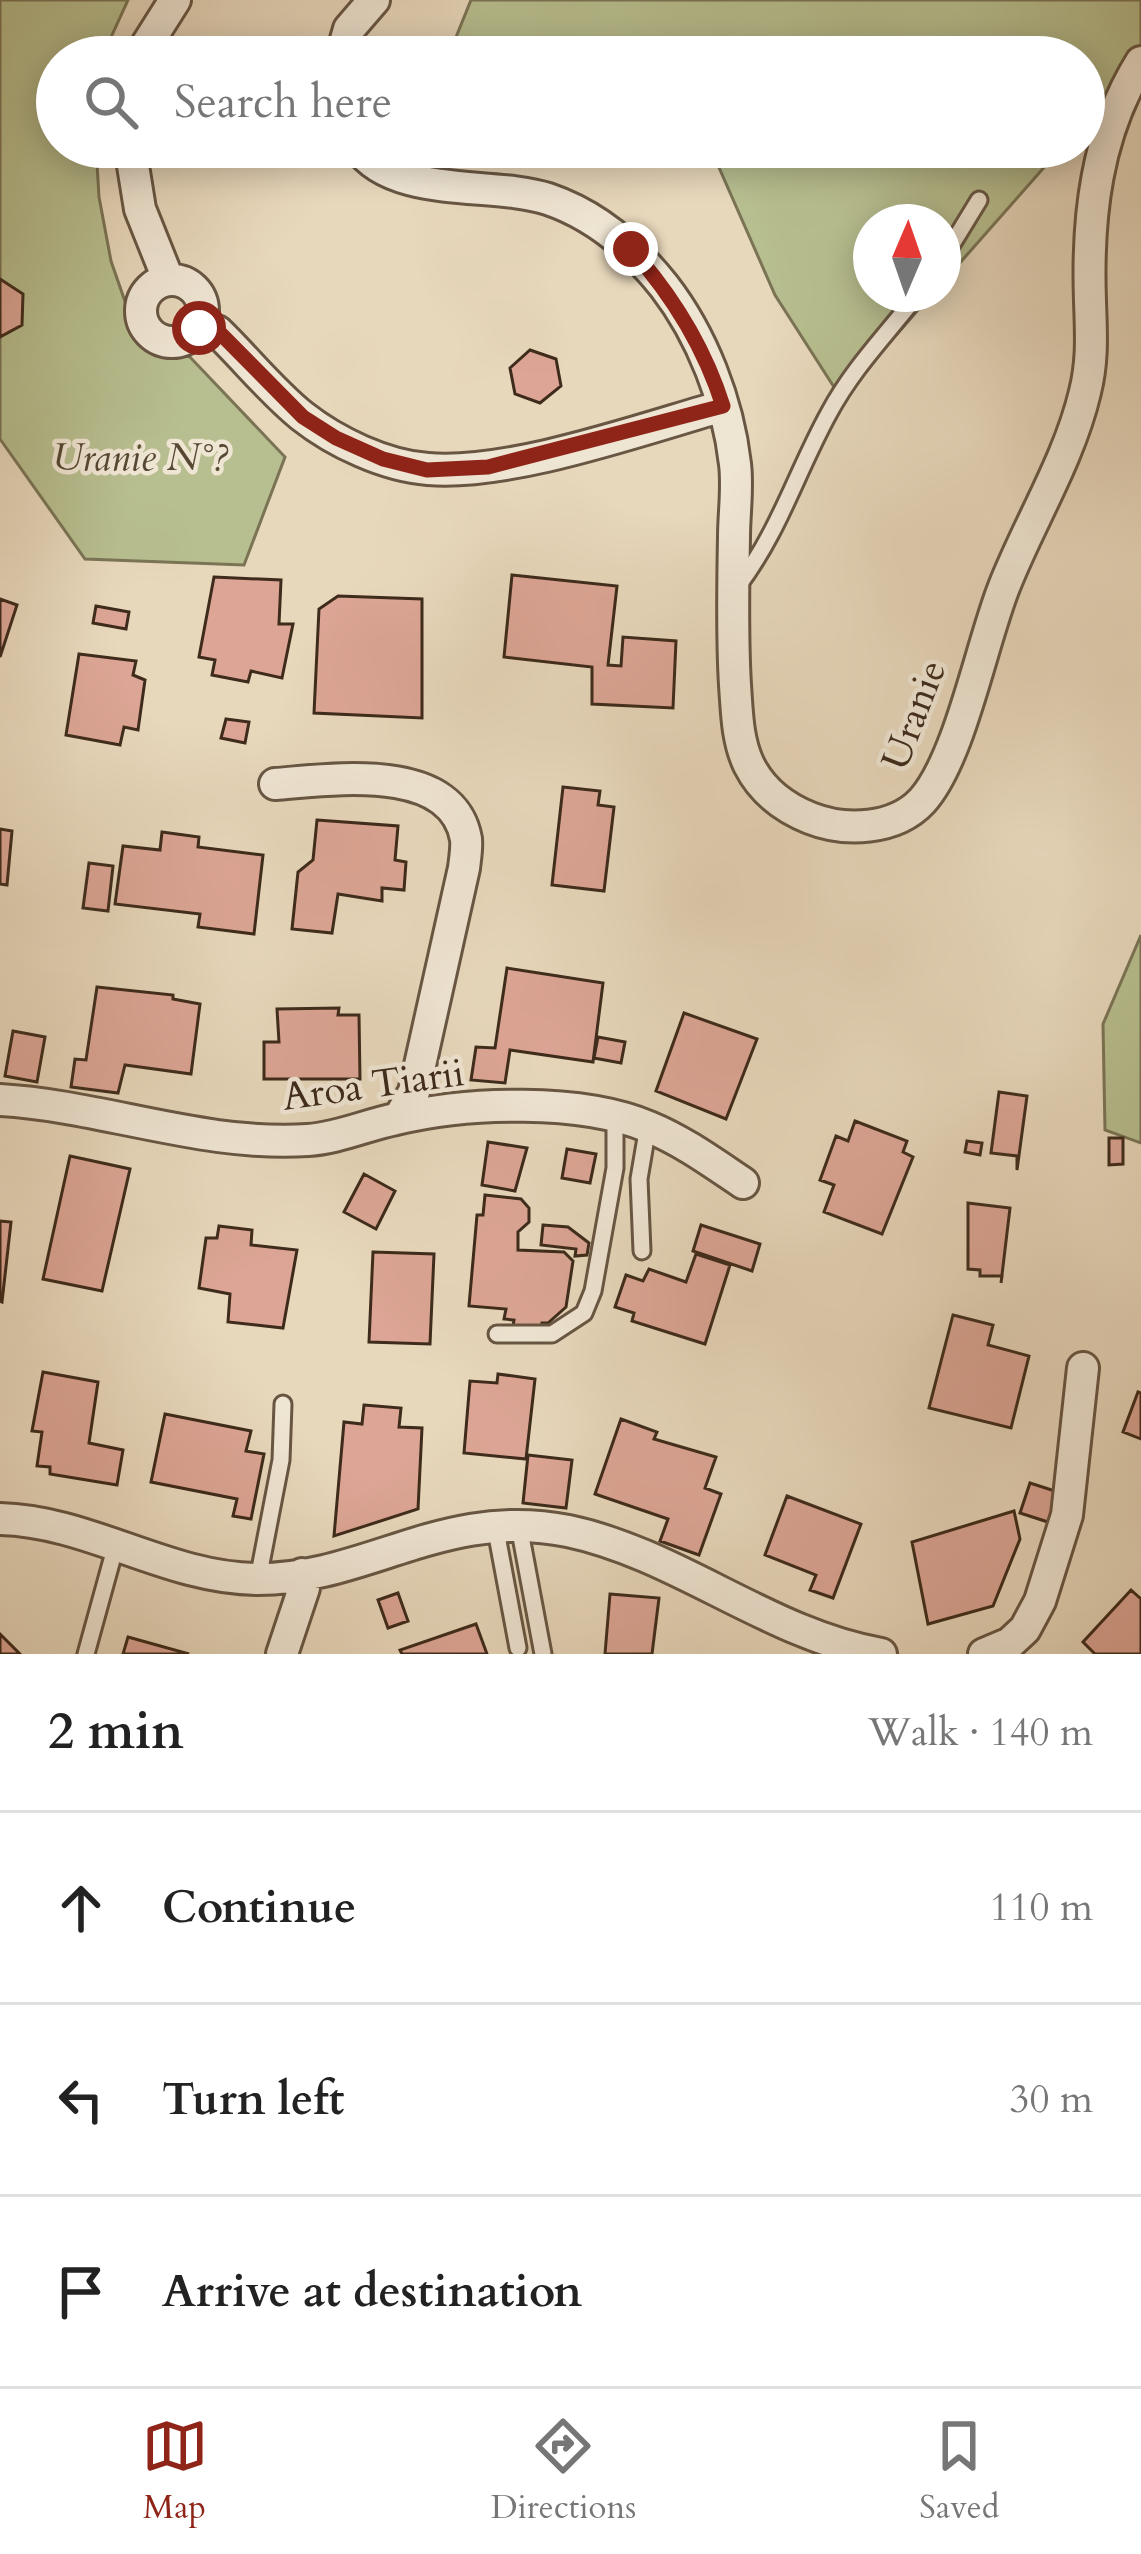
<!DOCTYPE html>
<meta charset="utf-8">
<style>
:root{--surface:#fff;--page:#f6f6f6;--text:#222;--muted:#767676;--line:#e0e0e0;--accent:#8f2418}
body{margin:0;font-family:Cardo,serif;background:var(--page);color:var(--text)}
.compass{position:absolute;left:853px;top:204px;width:108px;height:108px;border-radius:50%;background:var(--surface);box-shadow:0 6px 30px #0003;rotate:2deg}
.stop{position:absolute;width:36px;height:36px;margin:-27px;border:9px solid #8f2418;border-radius:50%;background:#fff}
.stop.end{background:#8f2418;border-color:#fff;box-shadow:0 3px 12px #0008}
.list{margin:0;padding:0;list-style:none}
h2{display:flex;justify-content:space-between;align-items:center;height:156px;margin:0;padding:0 48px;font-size:51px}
h2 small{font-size:39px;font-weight:400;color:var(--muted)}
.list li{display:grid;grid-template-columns:78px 1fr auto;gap:36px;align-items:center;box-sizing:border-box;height:192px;padding:0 48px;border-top:3px solid var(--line)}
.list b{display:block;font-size:45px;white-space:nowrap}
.list em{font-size:39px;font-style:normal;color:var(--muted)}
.icon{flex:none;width:66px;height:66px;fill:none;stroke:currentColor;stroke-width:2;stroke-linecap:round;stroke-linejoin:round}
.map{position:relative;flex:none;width:1141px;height:1654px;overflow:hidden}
.search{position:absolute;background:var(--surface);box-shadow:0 6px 30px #0003;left:36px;right:36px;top:36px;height:132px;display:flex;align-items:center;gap:30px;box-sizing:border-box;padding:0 42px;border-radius:66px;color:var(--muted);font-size:45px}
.sheet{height:732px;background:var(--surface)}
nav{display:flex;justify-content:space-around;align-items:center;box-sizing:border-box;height:168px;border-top:3px solid var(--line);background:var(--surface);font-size:33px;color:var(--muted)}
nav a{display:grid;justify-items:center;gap:6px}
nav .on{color:var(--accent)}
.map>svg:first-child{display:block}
.green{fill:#b7be8f;stroke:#7a7455;stroke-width:3}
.building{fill:#dca595;stroke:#3e2b1b;stroke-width:3}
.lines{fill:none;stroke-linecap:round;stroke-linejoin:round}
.service-casing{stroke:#685643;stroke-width:21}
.minor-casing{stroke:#685643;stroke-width:36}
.service{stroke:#efe5d3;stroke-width:15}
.minor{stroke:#efe5d3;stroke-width:30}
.route{stroke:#8f2418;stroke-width:15}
.labels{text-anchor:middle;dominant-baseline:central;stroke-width:9;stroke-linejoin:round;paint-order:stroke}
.park-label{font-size:39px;font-style:italic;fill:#564832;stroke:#efe5d3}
.street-label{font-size:39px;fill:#3e2b1b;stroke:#efe5d3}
</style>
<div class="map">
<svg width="1141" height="1654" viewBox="0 0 1141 1654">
<rect width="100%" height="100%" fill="#e7d7bb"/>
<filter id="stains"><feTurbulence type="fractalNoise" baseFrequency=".00167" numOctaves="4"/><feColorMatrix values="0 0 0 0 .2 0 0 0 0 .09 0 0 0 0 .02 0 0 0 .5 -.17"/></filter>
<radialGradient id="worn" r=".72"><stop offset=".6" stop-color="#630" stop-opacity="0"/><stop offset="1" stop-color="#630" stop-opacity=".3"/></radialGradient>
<path class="green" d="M 0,0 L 128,0 L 102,57 L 57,57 L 57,147 L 96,147 L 99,197 L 111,261 L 137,336 L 161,351 L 190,357 L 285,457 L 244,565 L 85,559 L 0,439 Z
M 471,0 L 1141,0 L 1141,57 L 1084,122 L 1084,57 L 481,57 L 452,47 Z
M 710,147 L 1062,147 L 943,282 L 943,222 L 871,222 L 871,294 L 932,294 L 841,398 L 775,295 Z
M 1141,935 L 1141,1143 L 1105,1130 L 1103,1024 Z"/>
<path class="building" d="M 0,279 L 23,294 L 22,325 L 0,337 Z
M 530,350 L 556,359 L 561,386 L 540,403 L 515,394 L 510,368 Z
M 512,575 L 617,586 L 608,665 L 621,666 L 623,637 L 676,641 L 673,708 L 592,704 L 592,667 L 504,657 Z
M 214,577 L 281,580 L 279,624 L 293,624 L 282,678 L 251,671 L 248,682 L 212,675 L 215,660 L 199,657 Z
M 338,596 L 422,599 L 422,718 L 314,713 L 319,609 Z
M 0,599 L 17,605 L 0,657 Z
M 96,606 L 129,612 L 126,629 L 93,623 Z
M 79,654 L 136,661 L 133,675 L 145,680 L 138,730 L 124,727 L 120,745 L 66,735 Z
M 226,719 L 249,722 L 245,743 L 221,738 Z
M 563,787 L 600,791 L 598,805 L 614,807 L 604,891 L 552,885 Z
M 317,820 L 398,826 L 395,860 L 406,862 L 404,890 L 382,888 L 382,901 L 338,894 L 332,933 L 292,929 L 298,872 L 313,860 Z
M 0,829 L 12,831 L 7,885 L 0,884 Z
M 162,832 L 199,837 L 198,847 L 263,855 L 254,934 L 198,927 L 200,914 L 115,904 L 123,846 L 160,850 Z
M 89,863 L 113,866 L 108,911 L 83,908 Z
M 507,968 L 603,983 L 593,1062 L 510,1050 L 505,1083 L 471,1080 L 476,1047 L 495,1048 Z
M 97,987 L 173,995 L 173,999 L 200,1004 L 191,1074 L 125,1065 L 118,1093 L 71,1087 L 75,1059 L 86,1060 Z
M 339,1008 L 338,1015 L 359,1015 L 360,1079 L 264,1079 L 264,1042 L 279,1042 L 277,1009 Z
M 684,1013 L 757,1039 L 726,1119 L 656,1091 Z
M 13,1031 L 45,1037 L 37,1082 L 5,1076 Z
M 598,1037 L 625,1042 L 621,1063 L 594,1058 Z
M 999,1092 L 1027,1096 L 1017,1170 L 1017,1156 L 991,1153 Z
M 855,1121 L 907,1141 L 903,1152 L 913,1157 L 882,1234 L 824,1212 L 834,1185 L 820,1180 L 836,1136 L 848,1141 Z
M 1109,1138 L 1123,1138 L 1123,1164 L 1109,1165 Z
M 967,1141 L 982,1143 L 980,1155 L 965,1152 Z
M 488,1142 L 527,1148 L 515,1191 L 482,1185 Z
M 567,1149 L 596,1154 L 590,1183 L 562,1178 Z
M 70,1156 L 130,1169 L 102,1291 L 43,1279 Z
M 364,1174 L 395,1191 L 376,1229 L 344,1212 Z
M 485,1195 L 521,1199 L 529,1208 L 529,1222 L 518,1232 L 518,1250 L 564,1252 L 573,1261 L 566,1307 L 548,1323 L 542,1323 L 542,1328 L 513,1326 L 514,1320 L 504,1319 L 506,1309 L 469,1306 L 477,1215 L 483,1215 Z
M 968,1203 L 1010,1208 L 1001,1283 L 1002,1276 L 980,1276 L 980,1270 L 968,1269 Z
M 0,1221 L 11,1222 L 2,1302 L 0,1301 Z
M 543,1225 L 568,1227 L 589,1243 L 587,1255 L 575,1256 L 576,1249 L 541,1245 Z
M 701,1225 L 760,1244 L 752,1271 L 693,1251 Z
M 219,1226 L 252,1230 L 251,1245 L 297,1250 L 283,1328 L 228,1322 L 230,1294 L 199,1288 L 206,1238 L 217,1238 Z
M 373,1252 L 434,1254 L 430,1344 L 369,1342 Z
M 696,1254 L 730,1265 L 705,1344 L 632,1321 L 634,1313 L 615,1307 L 626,1275 L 643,1281 L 649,1269 L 686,1282 Z
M 953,1315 L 993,1325 L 988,1345 L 1029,1356 L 1011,1428 L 929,1408 Z
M 43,1372 L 98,1382 L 89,1443 L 123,1450 L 117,1485 L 50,1474 L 50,1467 L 37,1466 L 42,1432 L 32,1431 Z
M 498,1374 L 535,1379 L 526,1459 L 464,1453 L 470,1381 L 497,1383 Z
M 1138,1392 L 1141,1393 L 1141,1439 L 1123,1432 Z
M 364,1405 L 401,1408 L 399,1427 L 422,1428 L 418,1509 L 334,1536 L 344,1422 L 362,1424 Z
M 165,1414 L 251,1431 L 246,1451 L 264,1454 L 251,1519 L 233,1516 L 237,1499 L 151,1482 Z
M 621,1419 L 657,1432 L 654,1439 L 716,1457 L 705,1488 L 721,1494 L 699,1555 L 660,1541 L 668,1519 L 595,1494 Z
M 528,1455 L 572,1460 L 566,1508 L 523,1503 Z
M 1030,1483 L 1058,1492 L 1048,1522 L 1020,1513 Z
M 787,1496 L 861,1524 L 833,1598 L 810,1590 L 816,1575 L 765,1555 Z
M 1014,1511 L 1020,1539 L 993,1606 L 928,1624 L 912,1542 Z
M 1131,1590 L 1141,1599 L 1141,1654 L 1095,1654 L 1083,1642 Z
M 398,1593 L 408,1621 L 388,1628 L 378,1600 Z
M 610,1594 L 659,1598 L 652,1654 L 605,1654 Z
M 476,1624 L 487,1654 L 402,1654 L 400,1650 Z
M 0,1634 L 20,1654 L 0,1654 Z
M 128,1637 L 189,1654 L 123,1654 Z"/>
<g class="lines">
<defs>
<path id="service" d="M 943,259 L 979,200
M 738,586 C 780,530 796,473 829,413 C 853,368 887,334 918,294
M 642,1251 L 639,1179 L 648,1126
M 497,1334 L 552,1334 L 584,1313 L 593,1291 L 615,1168 L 615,1116
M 495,1525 L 518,1648
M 519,1526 L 543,1654
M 258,1579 L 281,1460 L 283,1404
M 86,1654 L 116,1545"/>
<path id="minor" d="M 139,57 L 175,0
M 341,57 L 349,29 L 374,0
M 130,147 L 140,209 L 168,279
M 358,147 C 394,199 492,181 548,199 C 595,215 633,247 664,286 C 702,335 728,402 735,464 C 738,488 734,513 734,537 C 733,587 732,635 735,685 C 737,712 737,740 749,765 C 762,791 785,808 810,818 C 845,832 895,830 922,801 C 960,759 981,645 1004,587 C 1029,523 1069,460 1085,392 C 1093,360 1091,333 1090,301 C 1087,218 1096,134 1141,62
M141 311a31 31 0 1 1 62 0a31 31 0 1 1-62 0Z
M 199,328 L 217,331 C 246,359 271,391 302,416 C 335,442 385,466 428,469 C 510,476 642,429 723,406
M 275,784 C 330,780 452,761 466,839 C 467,848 465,859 464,868 L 414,1092 L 399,1118
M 0,1100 C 103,1106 203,1147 308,1140 C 339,1138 366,1125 396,1119 C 467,1102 581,1098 649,1127 C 683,1141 713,1163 743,1183
M 0,1519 C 89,1521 167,1578 256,1579 C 367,1580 444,1506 568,1531 C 678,1554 770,1635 881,1654
M 282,1654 L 304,1588 L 302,1574
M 984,1654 L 1010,1643 L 1025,1629 L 1040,1601 L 1067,1515 L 1083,1368"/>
</defs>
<use href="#service" class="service-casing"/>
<use href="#minor" class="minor-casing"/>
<use href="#service" class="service"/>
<use href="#minor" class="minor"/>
</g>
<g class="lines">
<path class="route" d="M 199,328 L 218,331 L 303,417 L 336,438 L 383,459 L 427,470 L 488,467 L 723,406 C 704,346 673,296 631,249"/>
</g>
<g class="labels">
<g class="park-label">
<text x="140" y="457">Uranie N°?</text>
</g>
<g class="street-label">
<text transform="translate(914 715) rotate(-69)">Uranie</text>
<text transform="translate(373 1085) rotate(-8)">Aroa Tiarii</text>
</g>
</g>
<rect width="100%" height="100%" filter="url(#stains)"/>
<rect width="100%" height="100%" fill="url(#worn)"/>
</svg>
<svg class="compass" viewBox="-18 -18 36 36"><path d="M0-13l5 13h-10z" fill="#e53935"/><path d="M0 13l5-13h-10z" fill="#767676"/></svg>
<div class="stop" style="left:199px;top:328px"></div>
<div class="stop end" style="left:631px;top:249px"></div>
<div class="search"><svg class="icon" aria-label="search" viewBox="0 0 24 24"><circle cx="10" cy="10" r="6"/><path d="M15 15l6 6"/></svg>Search here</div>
</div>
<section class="sheet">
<h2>2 min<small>Walk · 140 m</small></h2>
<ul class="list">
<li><svg class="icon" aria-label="ahead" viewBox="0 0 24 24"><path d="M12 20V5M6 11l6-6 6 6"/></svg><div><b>Continue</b></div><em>110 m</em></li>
<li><svg class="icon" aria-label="left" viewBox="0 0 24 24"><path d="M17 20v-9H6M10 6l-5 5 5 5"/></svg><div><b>Turn left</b></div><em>30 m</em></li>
<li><svg class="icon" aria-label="arrive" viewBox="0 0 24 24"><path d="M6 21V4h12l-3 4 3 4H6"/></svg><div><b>Arrive at destination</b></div></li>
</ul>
</section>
<nav>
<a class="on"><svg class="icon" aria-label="map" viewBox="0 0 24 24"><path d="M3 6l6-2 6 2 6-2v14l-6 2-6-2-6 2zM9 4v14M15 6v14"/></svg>Map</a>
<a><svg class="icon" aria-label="directions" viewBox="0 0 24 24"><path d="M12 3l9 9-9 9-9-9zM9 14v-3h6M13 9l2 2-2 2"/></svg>Directions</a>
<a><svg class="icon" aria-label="saved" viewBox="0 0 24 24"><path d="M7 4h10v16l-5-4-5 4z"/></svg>Saved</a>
</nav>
